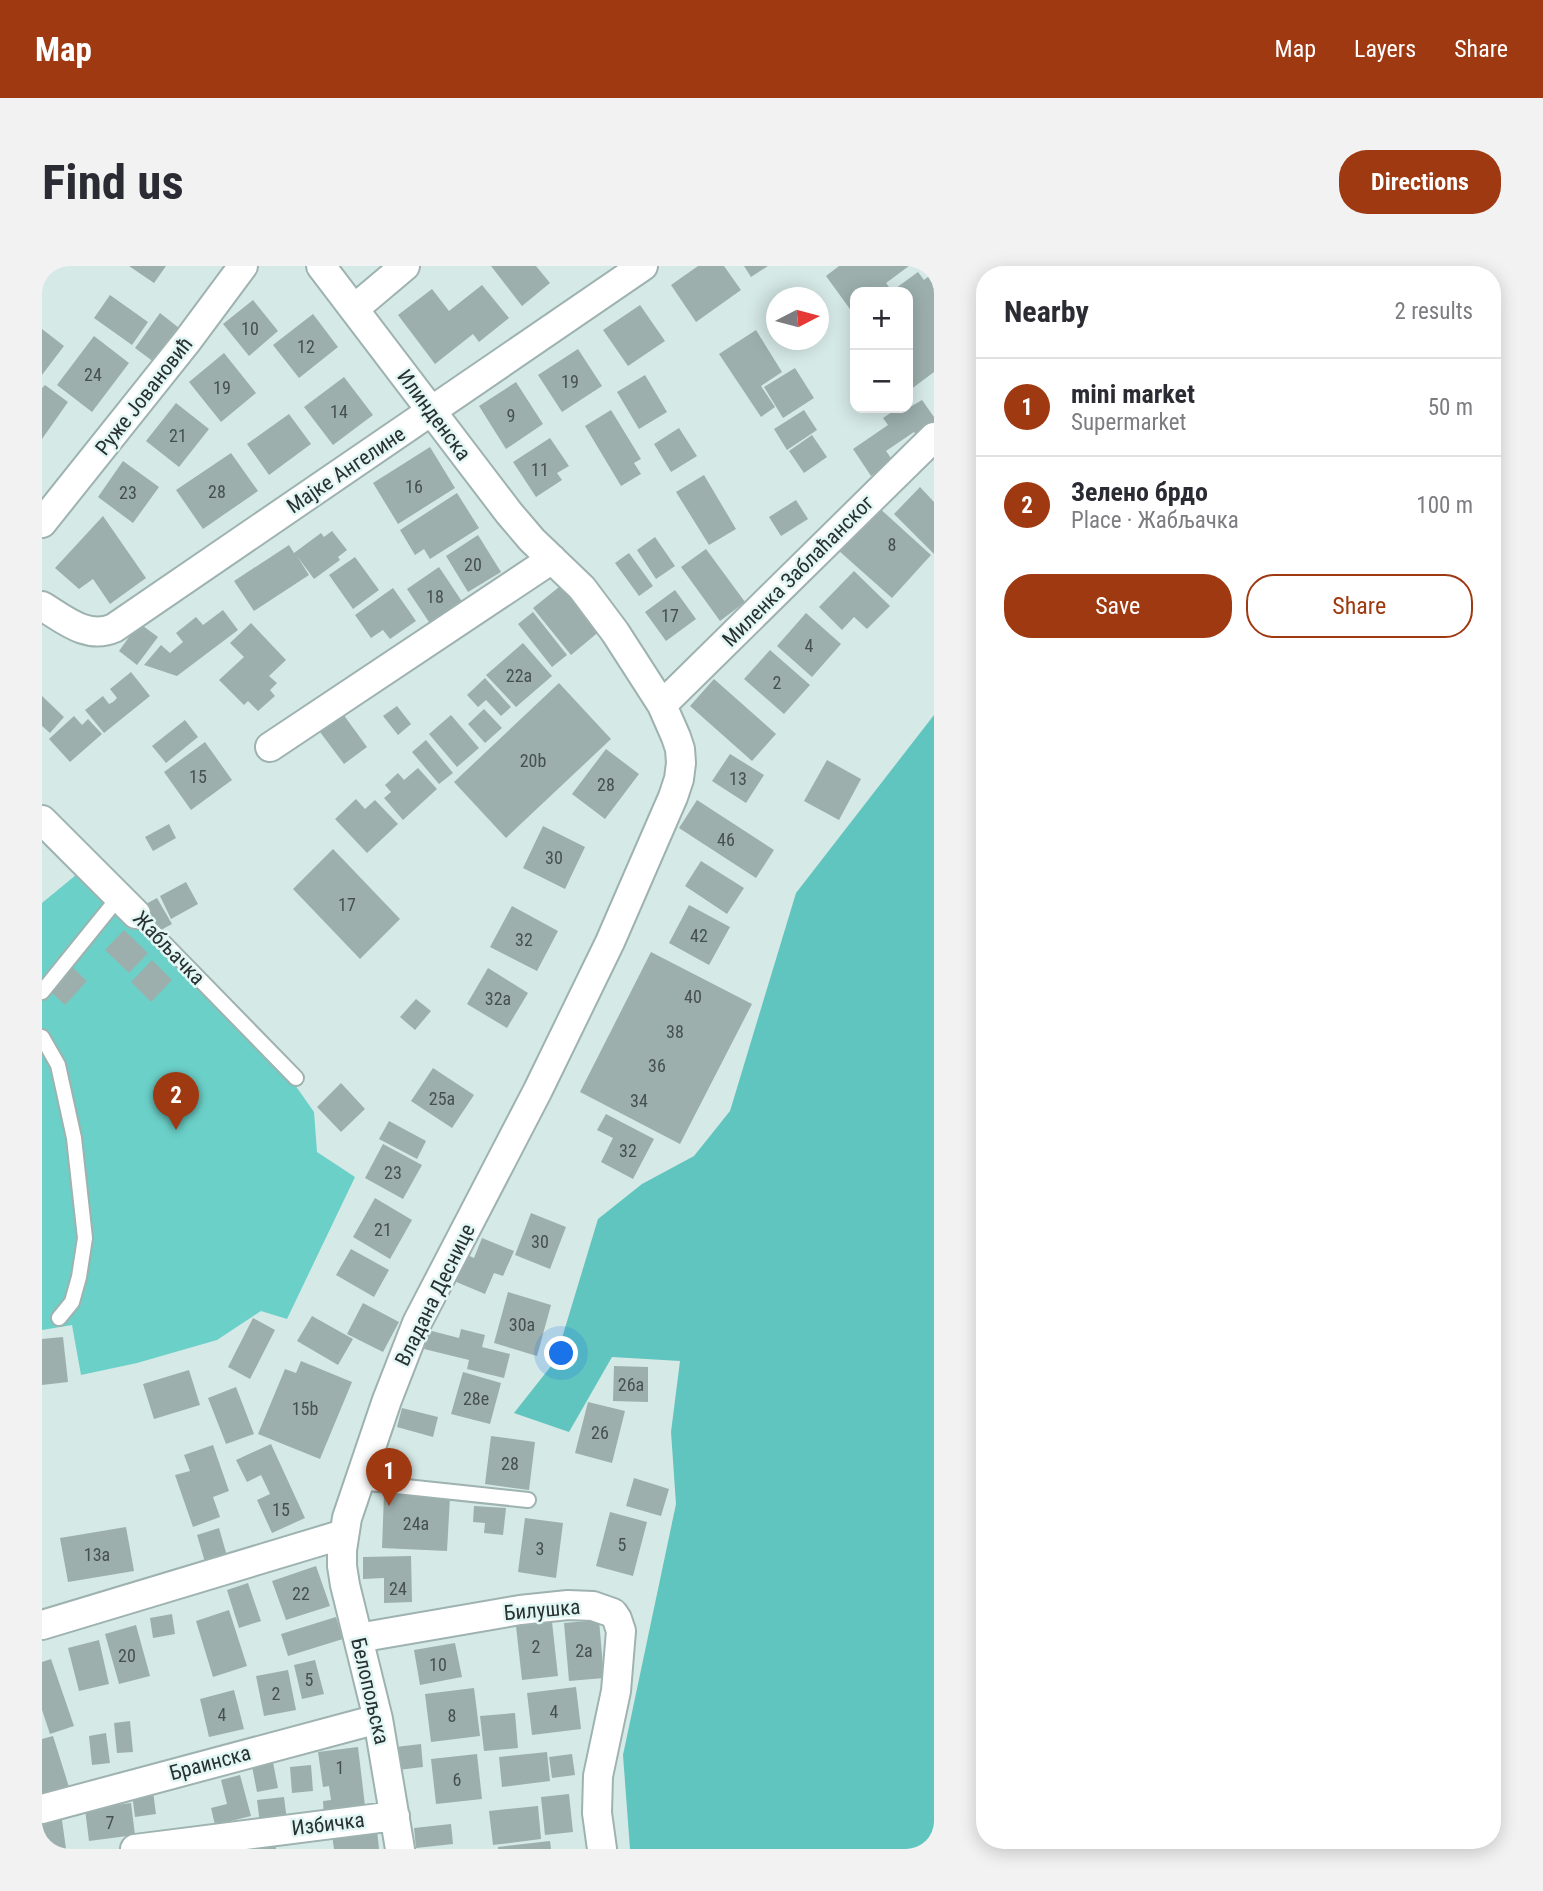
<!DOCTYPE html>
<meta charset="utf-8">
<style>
:root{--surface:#fff;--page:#f2f2f3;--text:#2b2b33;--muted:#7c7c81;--line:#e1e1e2;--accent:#9f3911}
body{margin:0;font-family:"Roboto Condensed",sans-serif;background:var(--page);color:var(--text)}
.controls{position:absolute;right:21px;top:21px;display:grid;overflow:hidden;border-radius:14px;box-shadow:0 4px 18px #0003}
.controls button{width:63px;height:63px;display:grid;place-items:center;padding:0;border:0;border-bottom:2px solid var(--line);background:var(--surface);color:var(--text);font:35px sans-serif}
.compass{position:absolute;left:724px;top:21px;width:63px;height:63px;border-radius:50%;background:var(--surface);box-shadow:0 4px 18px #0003;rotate:84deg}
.you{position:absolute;left:520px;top:1088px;width:24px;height:24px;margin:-18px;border:5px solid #fff;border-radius:50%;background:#1a73e8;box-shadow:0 0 0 10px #1a73e833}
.badge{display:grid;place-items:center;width:46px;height:46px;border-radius:50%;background:var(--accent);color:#fff;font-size:23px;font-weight:700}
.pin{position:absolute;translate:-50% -58px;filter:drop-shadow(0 2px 4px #0008)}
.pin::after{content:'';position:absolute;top:37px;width:24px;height:21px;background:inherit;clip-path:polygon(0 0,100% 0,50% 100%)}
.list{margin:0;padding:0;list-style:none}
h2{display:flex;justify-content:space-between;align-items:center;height:91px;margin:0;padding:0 28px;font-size:30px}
h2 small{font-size:23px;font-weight:400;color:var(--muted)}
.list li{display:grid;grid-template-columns:46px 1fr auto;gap:21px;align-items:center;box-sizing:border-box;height:98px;padding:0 28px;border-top:2px solid var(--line)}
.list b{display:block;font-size:26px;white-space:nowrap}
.list p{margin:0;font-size:23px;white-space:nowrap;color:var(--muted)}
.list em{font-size:23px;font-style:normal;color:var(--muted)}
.actions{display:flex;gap:14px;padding:21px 28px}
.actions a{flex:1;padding:16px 0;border:2px solid var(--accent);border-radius:28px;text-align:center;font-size:24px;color:var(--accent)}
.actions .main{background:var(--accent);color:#fff}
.map{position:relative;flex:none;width:892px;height:1583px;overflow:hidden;border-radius:28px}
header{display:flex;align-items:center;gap:42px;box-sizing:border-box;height:98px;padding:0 35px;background:var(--accent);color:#fff}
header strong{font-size:33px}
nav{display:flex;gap:38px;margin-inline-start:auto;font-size:24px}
.intro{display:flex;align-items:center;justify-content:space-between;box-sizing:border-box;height:168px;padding:0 42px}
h1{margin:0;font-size:49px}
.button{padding:18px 32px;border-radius:28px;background:var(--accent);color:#fff;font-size:24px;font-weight:700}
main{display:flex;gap:42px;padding:0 42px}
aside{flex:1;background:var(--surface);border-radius:28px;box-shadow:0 4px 18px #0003}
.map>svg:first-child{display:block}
.green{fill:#6bd0c8}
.forest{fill:#60c5be}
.building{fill:#9cafad}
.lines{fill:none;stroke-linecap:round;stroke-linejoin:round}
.service-casing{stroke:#9eb2b0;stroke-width:18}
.minor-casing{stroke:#9eb2b0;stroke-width:32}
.service{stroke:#fff;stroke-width:14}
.minor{stroke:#fff;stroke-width:28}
.labels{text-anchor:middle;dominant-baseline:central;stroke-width:5;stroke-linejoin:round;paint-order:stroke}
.number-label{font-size:18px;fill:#46504f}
.street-label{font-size:21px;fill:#293130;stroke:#e2f7f4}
</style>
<header>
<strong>Map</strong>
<nav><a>Map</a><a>Layers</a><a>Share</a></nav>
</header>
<div class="intro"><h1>Find us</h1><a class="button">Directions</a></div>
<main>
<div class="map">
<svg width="892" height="1583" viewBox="0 0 892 1583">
<rect width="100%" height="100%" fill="#d5e9e7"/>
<path class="green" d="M 46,599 L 234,792 L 272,846 L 275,886 L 313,911 L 245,1053 L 219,1045 L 175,1074 L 95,1097 L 39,1109 L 30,1059 L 0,1064 L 0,637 Z"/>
<path class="forest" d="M 892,449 L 892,1583 L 588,1583 L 581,1489 L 634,1238 L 629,1166 L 638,1095 L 570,1091 L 527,1166 L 472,1147 L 513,1095 L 556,953 L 600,918 L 652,890 L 688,845 L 754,627 Z"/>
<path class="building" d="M 87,0 L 124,0 L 112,17 Z
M 449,0 L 494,0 L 508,17 L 480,40 Z
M 656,0 L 682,0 L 699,24 L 654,56 L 629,19 Z
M 702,0 L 726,0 L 709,11 Z
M 797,0 L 867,0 L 844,17 L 850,25 L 876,6 L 882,14 L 887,10 L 892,17 L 892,106 L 868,124 L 866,122 L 866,26 L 813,26 L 813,50 L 784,10 Z
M 440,19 L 467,52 L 437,76 L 431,68 L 393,98 L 356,49 L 390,23 L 407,45 Z
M 68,29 L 106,56 L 90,79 L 52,52 Z
M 211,34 L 236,65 L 207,90 L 181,58 Z
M 598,39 L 623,75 L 586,100 L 561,64 Z
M 118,47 L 137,62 L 112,96 L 93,82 Z
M 271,48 L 296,81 L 257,112 L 231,79 Z
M 0,63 L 22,80 L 0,109 Z
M 714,64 L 740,106 L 719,120 L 733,141 L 719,151 L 677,88 Z
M 52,70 L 87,97 L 50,146 L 15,119 Z
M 536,83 L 560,120 L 520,146 L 496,109 Z
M 182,87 L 214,127 L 179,156 L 147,116 Z
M 753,102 L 772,132 L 741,152 L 722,121 Z
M 603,109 L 625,146 L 597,163 L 575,126 Z
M 302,111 L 331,149 L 291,179 L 262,141 Z
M 474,116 L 501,158 L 464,183 L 437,140 Z
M 3,119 L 26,136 L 0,173 L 0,122 Z
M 880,134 L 892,151 L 892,157 L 874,169 L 872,166 L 844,185 L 851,195 L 829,210 L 811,183 L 846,159 L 841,152 L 856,142 L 866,142 L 866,138 L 868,141 Z
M 134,137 L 167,163 L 137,201 L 104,175 Z
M 569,144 L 599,193 L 592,197 L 599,208 L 579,220 L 543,160 Z
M 762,144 L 775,164 L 745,184 L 732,163 Z
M 247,148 L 269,178 L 227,209 L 205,178 Z
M 637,162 L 655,190 L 629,206 L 612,178 Z
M 770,169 L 785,191 L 762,207 L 747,185 Z
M 508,172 L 527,200 L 515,207 L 520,214 L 494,231 L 471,196 Z
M 388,181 L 413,222 L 356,258 L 331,217 Z
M 189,187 L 216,225 L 161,263 L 134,224 Z
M 81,195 L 117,221 L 91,257 L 56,231 Z
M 662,209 L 694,263 L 667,279 L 634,226 Z
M 878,221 L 892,236 L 892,288 L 852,248 Z
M 415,227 L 437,262 L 388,293 L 382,283 L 373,289 L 358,264 Z
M 754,234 L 766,253 L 739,270 L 727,251 Z
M 835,240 L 889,289 L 850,332 L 796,284 Z
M 61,250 L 104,312 L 68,338 L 51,313 L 37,323 L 13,302 Z
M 290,265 L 305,284 L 296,291 L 298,294 L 272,313 L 255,290 L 267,309 L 212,345 L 192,315 L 247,279 L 252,287 L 279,267 L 282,271 Z
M 436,269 L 459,306 L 426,326 L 404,290 Z
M 613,271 L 633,300 L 614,313 L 595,284 Z
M 664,283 L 703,336 L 678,355 L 639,301 Z
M 587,287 L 611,320 L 597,330 L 573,297 Z
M 313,291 L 337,324 L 311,343 L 287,309 Z
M 397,301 L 421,337 L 389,359 L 365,323 Z
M 812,305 L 848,340 L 825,363 L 812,351 L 800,364 L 777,341 Z
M 522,317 L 559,364 L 529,389 L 491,342 Z
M 351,322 L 374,355 L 348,373 L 341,364 L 329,372 L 313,349 Z
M 633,324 L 654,353 L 624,375 L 603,346 Z
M 181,344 L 196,364 L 135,410 L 102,399 L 119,379 L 128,387 L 141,376 L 134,367 L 154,351 L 161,359 Z
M 491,346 L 525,389 L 510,401 L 476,358 Z
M 764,347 L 799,378 L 770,411 L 735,380 Z
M 97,357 L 116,371 L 95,399 L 77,385 Z
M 209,357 L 244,394 L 227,410 L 235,417 L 228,424 L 233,430 L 216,445 L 206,435 L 202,439 L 177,414 L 202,391 L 188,377 Z
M 481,377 L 510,410 L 474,441 L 444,409 Z
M 728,384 L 768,419 L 742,448 L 702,413 Z
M 89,406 L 108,430 L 62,467 L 43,444 L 61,430 L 67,438 L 71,436 L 75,432 L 68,423 Z
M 443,412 L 469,441 L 459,450 L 444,434 L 436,441 L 425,429 Z
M 672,413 L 734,468 L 710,495 L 648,440 Z
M 517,417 L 569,473 L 464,572 L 412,516 Z
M 0,430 L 22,451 L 8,467 L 0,460 Z
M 355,440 L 369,458 L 356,469 L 341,450 Z
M 442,443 L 460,462 L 443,477 L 426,458 Z
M 301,448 L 325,481 L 302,498 L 278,466 Z
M 409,449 L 437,482 L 415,501 L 387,468 Z
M 32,450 L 40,459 L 46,453 L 60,468 L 28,496 L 7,473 Z
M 143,454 L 156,471 L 124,497 L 110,480 Z
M 384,474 L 411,507 L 397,518 L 370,486 Z
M 163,476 L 190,514 L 149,544 L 122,506 Z
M 564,483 L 597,508 L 563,553 L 530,528 Z
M 688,488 L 722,509 L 704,537 L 670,515 Z
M 785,494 L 819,513 L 797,554 L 762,535 Z
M 376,502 L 395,523 L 361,554 L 342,532 L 349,526 L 343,519 L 356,507 L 362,514 Z
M 314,533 L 323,543 L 333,534 L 356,558 L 325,587 L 293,553 Z
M 655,534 L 732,584 L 714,612 L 637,562 Z
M 127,558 L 134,572 L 111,585 L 103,571 Z
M 501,560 L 543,581 L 523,623 L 481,602 Z
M 291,583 L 358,653 L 318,693 L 251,623 Z
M 659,595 L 702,622 L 685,648 L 643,620 Z
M 144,616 L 156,638 L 129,653 L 118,630 Z
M 115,632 L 130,658 L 117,665 L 102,639 Z
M 647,639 L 688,661 L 667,699 L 627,677 Z
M 470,640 L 516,665 L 495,705 L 448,681 Z
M 82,664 L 106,687 L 87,707 L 63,684 Z
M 609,686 L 710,738 L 638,878 L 538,826 Z
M 110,694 L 130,714 L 109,736 L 89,716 Z
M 30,701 L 45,715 L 23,739 L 8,725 Z
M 446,702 L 486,727 L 465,762 L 425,738 Z
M 374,733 L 389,745 L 373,764 L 358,751 Z
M 391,802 L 432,829 L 410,862 L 369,835 Z
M 299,817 L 323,843 L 299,866 L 275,841 Z
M 564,848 L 612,873 L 591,913 L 559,896 L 571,872 L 555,864 Z
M 347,855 L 384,875 L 375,893 L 337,873 Z
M 341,878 L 380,899 L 361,933 L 323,912 Z
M 333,932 L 370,954 L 348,993 L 311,971 Z
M 489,947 L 524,961 L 508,1003 L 473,989 Z
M 440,972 L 472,985 L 461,1010 L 452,1007 L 443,1028 L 412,1015 L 423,988 L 432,992 Z
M 309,983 L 347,1004 L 332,1031 L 294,1009 Z
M 466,1026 L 509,1039 L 495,1090 L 452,1077 Z
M 321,1037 L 357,1056 L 341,1086 L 305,1068 Z
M 270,1050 L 311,1073 L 296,1099 L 255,1075 Z
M 211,1052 L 233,1064 L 208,1113 L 186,1101 Z
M 419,1063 L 443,1069 L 440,1081 L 468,1088 L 462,1112 L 425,1103 L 427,1094 L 382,1083 L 386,1064 L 417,1072 Z
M 21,1071 L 26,1116 L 0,1119 L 0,1073 Z
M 259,1095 L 310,1116 L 278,1193 L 216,1168 L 243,1103 L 254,1107 Z
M 572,1100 L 606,1101 L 606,1136 L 571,1135 Z
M 147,1104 L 158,1139 L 112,1153 L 101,1118 Z
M 421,1106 L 459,1117 L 448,1158 L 409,1148 Z
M 194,1121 L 212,1168 L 184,1178 L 166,1132 Z
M 546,1136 L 583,1145 L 570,1197 L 533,1187 Z
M 360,1142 L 396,1151 L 391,1171 L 355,1161 Z
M 449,1170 L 493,1176 L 487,1224 L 443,1218 Z
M 229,1178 L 263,1252 L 230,1267 L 215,1234 L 228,1228 L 219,1209 L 205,1216 L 194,1194 Z
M 171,1179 L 187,1225 L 171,1231 L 178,1251 L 151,1261 L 133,1209 L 148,1205 L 142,1189 Z
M 592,1212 L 627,1223 L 619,1250 L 584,1240 Z
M 342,1228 L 408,1231 L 405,1285 L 340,1282 Z
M 432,1240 L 464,1242 L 461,1269 L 442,1267 L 443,1257 L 431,1256 Z
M 568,1246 L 605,1256 L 591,1310 L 554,1300 Z
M 483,1252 L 521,1257 L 514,1312 L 476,1306 Z
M 84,1261 L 92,1305 L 26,1316 L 18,1272 Z
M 177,1262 L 185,1290 L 163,1296 L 155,1269 Z
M 369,1290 L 370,1336 L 342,1337 L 342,1312 L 321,1313 L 321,1291 Z
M 274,1300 L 288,1340 L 244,1354 L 230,1315 Z
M 206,1317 L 219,1355 L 197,1362 L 185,1324 Z
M 187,1344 L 205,1400 L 171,1411 L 154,1355 Z
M 509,1347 L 516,1410 L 480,1414 L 473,1351 Z
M 130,1348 L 133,1368 L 111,1372 L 108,1352 Z
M 294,1351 L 301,1373 L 246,1390 L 239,1368 Z
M 557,1354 L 562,1412 L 527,1415 L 522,1357 Z
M 94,1359 L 108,1410 L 77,1418 L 63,1368 Z
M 57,1374 L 67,1418 L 37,1425 L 26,1382 Z
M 413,1377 L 420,1411 L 378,1419 L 372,1384 Z
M 9,1393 L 32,1460 L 8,1468 L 0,1444 L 0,1396 Z
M 273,1394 L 282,1428 L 260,1433 L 252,1399 Z
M 246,1404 L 254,1444 L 222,1450 L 214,1410 Z
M 534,1421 L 539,1463 L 490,1469 L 485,1427 Z
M 432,1422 L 438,1470 L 389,1476 L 383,1428 Z
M 192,1424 L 202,1463 L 167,1471 L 158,1433 Z
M 473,1447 L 476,1482 L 442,1485 L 438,1450 Z
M 88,1455 L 91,1486 L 75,1487 L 72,1457 Z
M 64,1467 L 68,1497 L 50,1499 L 47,1470 Z
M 11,1470 L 27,1521 L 0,1530 L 0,1473 Z
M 379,1478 L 381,1501 L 356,1504 L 354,1481 Z
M 316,1481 L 324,1548 L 282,1552 L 281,1535 L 289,1534 L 287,1520 L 281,1521 L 276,1486 Z
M 505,1486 L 508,1515 L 460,1521 L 457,1491 Z
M 435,1488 L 440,1533 L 394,1538 L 389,1493 Z
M 530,1488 L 533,1509 L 510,1512 L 507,1491 Z
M 230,1491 L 236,1522 L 215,1526 L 209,1495 Z
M 269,1499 L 271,1525 L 250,1527 L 248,1501 Z
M 198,1509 L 209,1550 L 173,1559 L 169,1542 L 185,1538 L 179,1514 Z
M 111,1525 L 114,1548 L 93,1551 L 90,1528 Z
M 527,1528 L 531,1566 L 503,1569 L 499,1531 Z
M 242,1531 L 245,1555 L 218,1558 L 215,1534 Z
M 89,1537 L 93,1569 L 47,1575 L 43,1543 Z
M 496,1540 L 499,1573 L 451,1579 L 447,1545 Z
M 19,1547 L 24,1583 L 0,1583 L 0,1550 Z
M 409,1558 L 411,1578 L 374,1582 L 372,1562 Z
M 335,1564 L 337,1583 L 292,1583 L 290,1569 Z
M 508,1575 L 509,1583 L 456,1583 L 456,1581 Z
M 234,1576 L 234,1583 L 204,1583 Z"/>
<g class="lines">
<defs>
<path id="service" d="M 94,648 L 254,812
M 0,726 L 76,632
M 0,771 L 16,799 L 32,872 L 43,972 L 37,1011 L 30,1036 L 17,1052
M 317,1216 L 486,1234"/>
<path id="minor" d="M 279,0 L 467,247 L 490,274 L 540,322 L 573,366 L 620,439 L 634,471 L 638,483 L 639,497 L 637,513 L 631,531 L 568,676 L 496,824 L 375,1057 L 345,1134 L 305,1252 L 300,1284 L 300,1300 L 303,1319 L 336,1453 L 358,1583
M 312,43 L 363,0
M 0,257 L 146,74 L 201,0
M 0,340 C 22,353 45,374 72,362 L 601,0
M 620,439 L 892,171
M 228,481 L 510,293
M 0,554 L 94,648
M 0,1359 L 302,1268
M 316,1372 L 478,1344 L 526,1339 L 551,1340 L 571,1347 L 575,1353 L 579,1365 L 574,1425 L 556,1510 L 555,1547 L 560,1583
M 0,1543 L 336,1453
M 93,1583 L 353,1550"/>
</defs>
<use href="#service" class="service-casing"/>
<use href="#minor" class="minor-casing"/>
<use href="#service" class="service"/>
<use href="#minor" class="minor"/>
</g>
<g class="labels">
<g class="number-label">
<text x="208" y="62">10</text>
<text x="264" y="80">12</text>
<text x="51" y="108">24</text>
<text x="528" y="115">19</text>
<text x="180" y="121">19</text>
<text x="297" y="145">14</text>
<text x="469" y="149">9</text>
<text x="136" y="169">21</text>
<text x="498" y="203">11</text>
<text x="372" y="220">16</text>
<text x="175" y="225">28</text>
<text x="86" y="226">23</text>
<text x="850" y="278">8</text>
<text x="431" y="298">20</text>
<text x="393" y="330">18</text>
<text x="628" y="349">17</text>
<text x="767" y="379">4</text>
<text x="477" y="409">22a</text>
<text x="735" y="416">2</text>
<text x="491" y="494">20b</text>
<text x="156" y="510">15</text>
<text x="696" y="512">13</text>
<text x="564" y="518">28</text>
<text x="684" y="573">46</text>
<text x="512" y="591">30</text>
<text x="305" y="638">17</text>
<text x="657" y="669">42</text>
<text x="482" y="673">32</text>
<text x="651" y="730">40</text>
<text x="456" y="732">32a</text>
<text x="633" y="765">38</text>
<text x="615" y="799">36</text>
<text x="400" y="832">25a</text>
<text x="597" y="834">34</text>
<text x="586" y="884">32</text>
<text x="351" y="906">23</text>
<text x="341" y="963">21</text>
<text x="498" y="975">30</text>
<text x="480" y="1058">30a</text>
<text x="589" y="1118">26a</text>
<text x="434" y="1132">28e</text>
<text x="263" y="1142">15b</text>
<text x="558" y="1166">26</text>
<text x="468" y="1197">28</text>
<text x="239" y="1243">15</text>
<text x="374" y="1257">24a</text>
<text x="580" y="1278">5</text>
<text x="498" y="1282">3</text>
<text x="55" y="1288">13a</text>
<text x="356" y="1322">24</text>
<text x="259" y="1327">22</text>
<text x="494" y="1380">2</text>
<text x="542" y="1384">2a</text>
<text x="85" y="1389">20</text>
<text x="396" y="1398">10</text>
<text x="267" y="1413">5</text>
<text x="234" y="1427">2</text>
<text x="512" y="1445">4</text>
<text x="180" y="1448">4</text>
<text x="410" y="1449">8</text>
<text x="298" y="1501">1</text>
<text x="415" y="1513">6</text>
<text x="68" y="1556">7</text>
</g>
<g class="street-label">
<text transform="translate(102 130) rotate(-52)">Руже Јовановић</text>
<text transform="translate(392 149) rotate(53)">Илинденска</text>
<text transform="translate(304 204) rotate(-34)">Мајке Ангелине</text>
<text transform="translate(756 305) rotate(-45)">Миленка Заблаћанског</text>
<text transform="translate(127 682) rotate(46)">Жабљачка</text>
<text transform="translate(393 1029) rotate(-64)">Владана Деснице</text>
<text transform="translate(500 1344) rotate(-5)">Билушка</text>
<text transform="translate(328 1425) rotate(77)">Белопољска</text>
<text transform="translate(168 1497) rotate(-15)">Браинска</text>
<text transform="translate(286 1558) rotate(-7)">Избичка</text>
</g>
</g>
</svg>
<div class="controls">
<button>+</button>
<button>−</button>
</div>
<svg class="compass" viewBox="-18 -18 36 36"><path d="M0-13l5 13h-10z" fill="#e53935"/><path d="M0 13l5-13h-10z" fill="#7c7c81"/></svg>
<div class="you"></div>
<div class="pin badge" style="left:347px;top:1240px">1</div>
<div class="pin badge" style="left:134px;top:864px">2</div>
</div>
<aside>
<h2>Nearby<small>2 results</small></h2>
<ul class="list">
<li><span class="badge">1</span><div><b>mini market</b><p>Supermarket</p></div><em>50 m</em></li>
<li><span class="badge">2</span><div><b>Зелено брдо</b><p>Place · Жабљачка</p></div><em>100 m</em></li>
</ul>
<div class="actions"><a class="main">Save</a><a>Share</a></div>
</aside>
</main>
